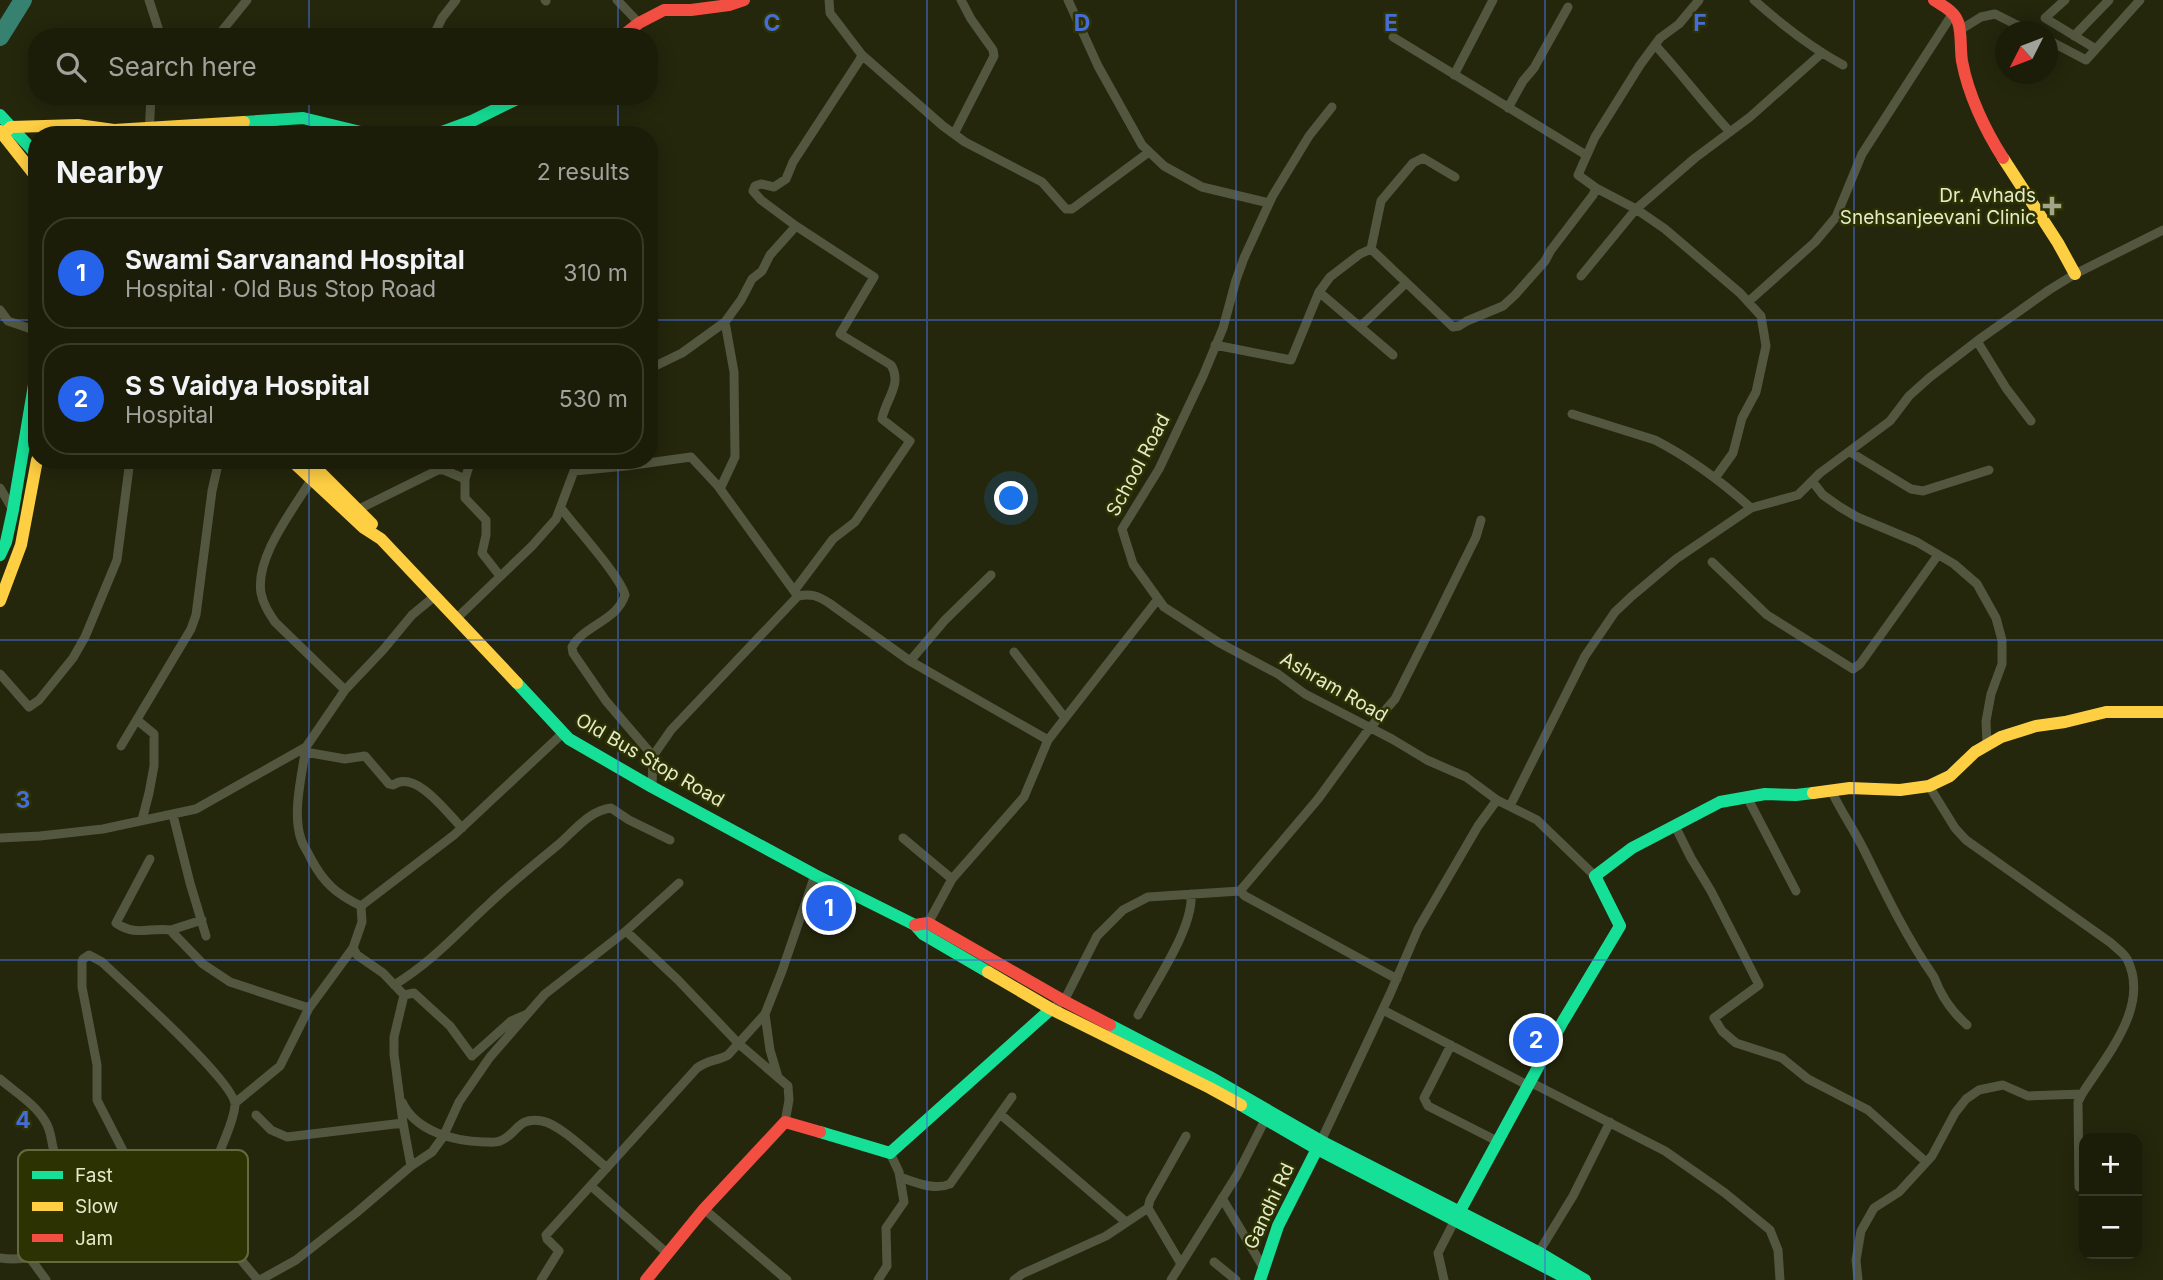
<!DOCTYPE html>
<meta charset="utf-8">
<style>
:root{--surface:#1b1d09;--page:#242612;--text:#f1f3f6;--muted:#a0a29c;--line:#393b2a;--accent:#2563eb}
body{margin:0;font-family:Inter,sans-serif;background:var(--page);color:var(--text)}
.controls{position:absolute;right:21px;bottom:21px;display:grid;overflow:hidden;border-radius:14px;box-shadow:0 4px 18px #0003}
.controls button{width:63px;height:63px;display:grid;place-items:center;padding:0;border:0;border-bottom:2px solid var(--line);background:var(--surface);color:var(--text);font:35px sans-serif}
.compass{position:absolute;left:1995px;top:21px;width:63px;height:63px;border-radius:50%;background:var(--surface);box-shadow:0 4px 18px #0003;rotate:228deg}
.you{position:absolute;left:1012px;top:499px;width:24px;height:24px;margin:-18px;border:5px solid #fff;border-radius:50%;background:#1a73e8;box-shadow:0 0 0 10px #1a73e833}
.badge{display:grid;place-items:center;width:46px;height:46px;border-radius:50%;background:var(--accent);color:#fff;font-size:23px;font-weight:700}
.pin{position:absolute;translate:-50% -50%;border:4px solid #fff;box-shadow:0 2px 7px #0006}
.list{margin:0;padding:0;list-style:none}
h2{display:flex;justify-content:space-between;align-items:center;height:91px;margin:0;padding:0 28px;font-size:30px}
h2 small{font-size:23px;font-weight:400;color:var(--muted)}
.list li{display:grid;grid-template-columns:46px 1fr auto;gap:21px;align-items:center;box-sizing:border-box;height:112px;margin:0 14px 14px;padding:0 14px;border:2px solid var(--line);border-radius:28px}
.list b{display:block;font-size:26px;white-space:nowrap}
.list p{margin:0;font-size:23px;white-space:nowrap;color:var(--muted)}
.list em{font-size:23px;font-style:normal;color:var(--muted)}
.icon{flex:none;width:38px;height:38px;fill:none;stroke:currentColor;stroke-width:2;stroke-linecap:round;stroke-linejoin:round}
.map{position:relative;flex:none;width:2163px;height:1280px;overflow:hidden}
.search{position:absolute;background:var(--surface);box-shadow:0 4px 18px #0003;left:28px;top:28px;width:630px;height:77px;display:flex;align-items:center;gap:18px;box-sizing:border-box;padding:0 24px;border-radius:28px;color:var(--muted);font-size:26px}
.panel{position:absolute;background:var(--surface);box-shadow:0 4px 18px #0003;left:28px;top:126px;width:630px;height:343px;border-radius:28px}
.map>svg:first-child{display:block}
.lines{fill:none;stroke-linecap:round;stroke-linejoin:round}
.river{stroke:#36816f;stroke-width:18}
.street{stroke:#53573f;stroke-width:9}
.fast{stroke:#16e098;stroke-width:12}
.slow{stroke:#ffcf43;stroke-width:12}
.jam{stroke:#f24e42;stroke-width:12}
.grid{fill:none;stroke:#456dd5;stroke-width:2;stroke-opacity:0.55}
.poi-dot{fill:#a1a688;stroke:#2c3201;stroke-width:2.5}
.labels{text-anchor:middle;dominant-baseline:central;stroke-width:5;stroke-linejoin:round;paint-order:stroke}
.poi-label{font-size:19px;fill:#e4ebcb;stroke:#2c3201;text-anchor:end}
.street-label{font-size:19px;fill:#e4ebcb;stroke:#2c3201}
.key{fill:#2c3201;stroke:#636a3e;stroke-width:2}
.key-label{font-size:19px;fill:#e4ebcb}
.grid-label{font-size:23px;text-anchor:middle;font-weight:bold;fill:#456dd5;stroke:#2c3201;stroke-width:5;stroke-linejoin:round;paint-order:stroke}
</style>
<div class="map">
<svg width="2163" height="1280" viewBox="0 0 2163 1280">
<rect width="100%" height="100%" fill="#24270c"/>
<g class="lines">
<path class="river" d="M 0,37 L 23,0"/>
<path class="street" d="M 149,0 L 161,37
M 545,0 L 546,1
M 617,0 L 639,23
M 1068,0 L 1098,66 L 1142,145 L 1164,166 L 1202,187 L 1269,203
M 1754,0 C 1782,25 1810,47 1843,65
M 2065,0 L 2045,18 L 2096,49
M 1960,30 L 1981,17 L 1995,14 L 2031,32
M 2074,36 L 2109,0
M 217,37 L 247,0
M 433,37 L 442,18 L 456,0
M 1393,37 L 1586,155
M 2048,40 L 2086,60 L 2140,0
M 1655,45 C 1681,73 1704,104 1730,132
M 862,55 L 943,126 L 965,142 L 1042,182 L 1066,209 L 1072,209 L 1149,152
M 1454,75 L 1493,0
M 1332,107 L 1309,136 L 1272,197 L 1244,258 L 1236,280 L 1223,328 L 1203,376 L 1159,469 L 1122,529 L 1133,564 L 1164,607 L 1218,642 L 1278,674 L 1305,694 L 1392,739 L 1427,760 L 1466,777 L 1497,800 L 1537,820 L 1595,876
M 1508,108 L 1523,81 L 1534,68 L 1568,7
M 268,121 L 282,135
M 954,134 L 994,56 L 993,50 L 971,19 L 961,0
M 149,135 L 151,96
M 249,135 L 255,121
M 1596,188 L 1636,209 L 1665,229 L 1740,293 L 1761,316 L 1766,346 L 1756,392 L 1742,418 L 1733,453 L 1715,478
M 1371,249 L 1381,201 L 1413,163 L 1423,158 L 1455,177
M 1581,276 L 1636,209 L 1695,158 L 1750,117 L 1822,53
M 1319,292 L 1393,355
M 1748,302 L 1815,242 L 1836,217 L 1862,154 L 1953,13
M 0,310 L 8,321 L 37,331
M 1360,327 L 1406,283
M 1977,341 L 2006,388 L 2031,421
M 1215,345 L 1291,360 L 1319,292 L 1330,277 L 1360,254 L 1371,249 L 1453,327 L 1459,326 L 1467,321 L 1503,306 L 1515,295 L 1545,261 L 1551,250 L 1593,195 L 1596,188 L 1578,175 L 1595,137 L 1640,65 L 1660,38 L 1679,24 L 1699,0
M 649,369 L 682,353 L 725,322
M 1572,414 L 1655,440 C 1690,458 1722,482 1751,508
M 1850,452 L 1911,489 L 1923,491 L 1989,470
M 471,460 L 465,479 L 465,498 L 486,520 L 486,535 L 482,553 L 500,576
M 311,480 C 293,510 255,557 261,593 C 263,604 269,613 275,622 L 345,690
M 1812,481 L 1823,495 L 1840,507 L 1857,517 L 1917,542 L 1954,564 L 1977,584 L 1996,618 L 2002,640 L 2002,664 L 1991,694 L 1986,721 L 1987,745
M 0,488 L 13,510
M 720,489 L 735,457 L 734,372 L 725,322 L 741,300 L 752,279 L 762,271 L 770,255 L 796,226
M 561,508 C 575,527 620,576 625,595 C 617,621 584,625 572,647 L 573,653 L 606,701 L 653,756
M 357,510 L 438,470 L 444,470 L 465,479
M 1712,562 L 1767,615 L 1853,669 L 1860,664 L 1938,555
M 794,591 L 833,539 L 855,522 L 910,441 L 882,419 C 885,400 903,384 891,365 L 840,334 L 874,277 L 796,226 L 761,200 L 753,191 L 755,186 L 761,184 L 774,187 L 786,179 L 793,162 L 859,61 L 862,55 L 830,13 L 829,0
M 457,618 L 532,546 L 556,519 L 574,471 L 626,466 L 691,457 L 718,486 L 797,595
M 1014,652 L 1065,718
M 910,661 L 945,620 L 991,575
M 0,674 L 29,707 L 39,700 L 73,658 L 85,637 L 117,560 L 130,460
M 137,720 L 154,734 L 154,766 L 149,793 L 142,820
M 121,746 L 191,629 L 196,615 L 212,491 L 219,460
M 306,747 L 345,690 L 383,650 L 412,615 L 435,596
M 305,752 L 345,759 L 365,756 L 389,784 L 393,785 C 416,769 447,813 462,828
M 1929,786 L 1955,828 L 1966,840 L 2111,943 C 2116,948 2124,953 2127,959 C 2151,1006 2106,1056 2082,1094 L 2078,1102 L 2079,1187
M 652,787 L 653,756 L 671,730 L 798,596 C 811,593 818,596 829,603 L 910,661 L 1048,740
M 1831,790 C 1841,812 1855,831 1865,852 C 1886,895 1907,938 1934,977 C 1941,996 1952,1012 1967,1025
M 1747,797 L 1796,891
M 1510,806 L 1585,656 L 1615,612 L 1632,596 L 1676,559 L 1751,508 L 1798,495 L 1820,473 L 1890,421 L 1909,396 L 1929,378 L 1977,341 L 2049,290 L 2075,274 L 2163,230
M 173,815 L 190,883 L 206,936
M 1675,826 L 1691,858 L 1711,891 L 1759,985 L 1714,1018 L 1722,1031 L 1736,1043 L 1782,1058 L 1808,1079 L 1868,1110 L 1926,1162
M 0,838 L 40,836 L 103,829 L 196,809 L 306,747 C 302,774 292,813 301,839 C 303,846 308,852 311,859 C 324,883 336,894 361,906 L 362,922 L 353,948 L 357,955 L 383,973 L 404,995
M 903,838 L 952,879
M 150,859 L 116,923 C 136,937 149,927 172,930
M 1240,891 L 1318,799 L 1369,729 L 1395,699 L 1434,622 L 1476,537 L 1481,520
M 361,906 L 454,835 L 563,733
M 202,920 L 174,929 L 171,931 L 203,964 L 230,982 L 309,1008
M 926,927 L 952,879 L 1024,797 L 1048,740 L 1158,599
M 626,931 L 679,883
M 394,985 C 433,961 456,934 489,904 C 511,883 535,864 559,844 C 576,829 589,811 611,808 L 629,820 L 670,840
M 1051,1009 L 1064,1001 L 1097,936 L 1123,910 L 1148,897 L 1240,891 L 1245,896 L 1397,979
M 1383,1010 L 1529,1086
M 765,1014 L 770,1050 L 778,1077
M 1138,1015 C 1154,984 1194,928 1191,894
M 1451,1045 L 1424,1098 L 1428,1106 L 1499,1142
M 0,1079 C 15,1092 35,1104 45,1121 C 55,1136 48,1150 63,1167 L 122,1192 C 136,1202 139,1214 144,1230
M 1530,1082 L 1665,1151 L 1725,1193 L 1770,1230 L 1778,1250 L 1780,1280
M 402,1102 C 416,1132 454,1141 484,1142 C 489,1142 496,1143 500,1141 C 517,1135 517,1116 542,1121 C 560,1124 592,1156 607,1168
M 235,1103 L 280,1066 L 309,1008 L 353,948
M 1000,1114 L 1126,1222
M 256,1115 L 271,1130 L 287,1137 L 403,1123
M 1321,1141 L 1390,994 L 1418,929 L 1478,826 L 1497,800
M 411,1166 L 432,1152 L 443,1137 L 459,1102 L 490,1057 L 545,994 L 626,931 L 678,980 L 739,1044 L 788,1086 L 789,1100 L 785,1122
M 135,1174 L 97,1100 L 97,1065 L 82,987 L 82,962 L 83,959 L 89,955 L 102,962 C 123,982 236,1083 235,1105 C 234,1119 227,1133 222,1146 C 212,1171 202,1195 192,1220
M 900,1177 C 915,1182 934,1191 950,1184 L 1012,1097
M 591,1186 L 668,1254
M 1222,1198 L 1263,1267
M 704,1209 L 787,1280
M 1537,1255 L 1573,1196 L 1610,1122
M 0,1258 C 31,1262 46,1252 74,1244 C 91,1240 110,1240 127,1236 C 153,1228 185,1209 210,1228 C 227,1241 244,1264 258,1280
M 30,1258 L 46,1280
M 1214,1262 L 1236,1280
M 1181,1264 L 1148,1208 L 1150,1200 L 1186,1136
M 260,1280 L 296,1260 L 356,1213 L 411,1166 L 403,1123 L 394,1054 L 394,1037 L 404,995 L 414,993 L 450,1026 L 472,1056 L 511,1021 L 527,1014
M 541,1280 L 559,1251 L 547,1239 L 546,1235 L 697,1068 C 708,1060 717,1061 728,1055 L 765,1014 L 782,971 L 815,875
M 878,1280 L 887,1266 L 886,1228 L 904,1202 L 899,1172 L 890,1153
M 1014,1280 L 1022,1274 L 1106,1236 L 1148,1208
M 1171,1280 L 1237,1175 L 1265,1120
M 1444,1280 L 1438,1253 L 1455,1220
M 1858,1280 L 1856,1260 L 1861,1231 L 1874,1208 L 1899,1192 L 1932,1156 L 1955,1113 L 1966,1099 L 1979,1090 L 2003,1085 L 2028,1096 L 2082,1094"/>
<path class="fast" d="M 0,115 L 37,155
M 244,122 L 303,118 L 373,135
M 434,135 L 472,121 L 523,96
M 0,555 L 6,542 L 13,510 L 37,367
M 517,683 L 569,739 L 652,787 L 815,875 L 915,925 L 923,934 L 988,972
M 1110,1025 L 1210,1077 L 1321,1141 L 1538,1252 L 1585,1280
M 1241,1105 L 1317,1149 L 1570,1280
M 820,1132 L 890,1153 L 1051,1009
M 1455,1220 L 1562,1023 L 1620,926 L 1595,876 L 1632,848 L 1720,802 L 1765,794 L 1796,795 L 1813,793
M 1260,1280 L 1278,1226 L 1321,1141"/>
<path class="slow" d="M 0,131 L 37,178
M 3,134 L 11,127 L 78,125 L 114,130 L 244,122
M 2003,158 L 2058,243 L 2075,274
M 291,460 L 364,528 L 381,539 L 517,683
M 308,460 L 372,524
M 0,601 L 21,545 L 37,460
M 1813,793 L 1850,788 L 1900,790 L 1929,786 L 1950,776 L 1975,752 L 2001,737 L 2036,726 L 2065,722 L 2106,712 L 2163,712
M 988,972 L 1051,1009 L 1210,1088 L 1241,1105"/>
<path class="jam" d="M 1934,0 C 1943,6 1954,11 1958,22 C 1962,34 1960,48 1962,61 C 1968,94 1985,130 2003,158
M 621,37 L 639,23 L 664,10 L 691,10 L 729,5 L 744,0
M 915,925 L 928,923 L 1064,1001 L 1110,1025
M 646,1280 L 704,1209 L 785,1122 L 820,1132"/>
</g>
<path class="grid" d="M 309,0 L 309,37M 618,0 L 618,37M 927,0 L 927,1280M 1236,0 L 1236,1280M 1545,0 L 1545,1280M 1854,0 L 1854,1280M 309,96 L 309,135M 618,96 L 618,135M 0,320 L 37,320M 649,320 L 2163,320M 309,460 L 309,1280M 618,460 L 618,1280M 0,640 L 2163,640M 0,960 L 2163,960"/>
<path class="poi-dot" d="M2048.5 195.5h7v7h7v7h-7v7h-7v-7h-7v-7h7z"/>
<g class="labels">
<g class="poi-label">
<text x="2036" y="195">Dr. Avhads<tspan x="2036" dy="22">Snehsanjeevani Clinic</tspan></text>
</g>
<g class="street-label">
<text transform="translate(1138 465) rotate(-62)">School Road</text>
<text transform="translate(1334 687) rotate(30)">Ashram Road</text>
<text transform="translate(650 760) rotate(30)">Old Bus Stop Road</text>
<text transform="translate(1269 1206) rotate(-65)">Gandhi Rd</text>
</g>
</g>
<rect x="18" y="1150" width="230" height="112" rx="10" class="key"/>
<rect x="32" y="1171" width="31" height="8" fill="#16e098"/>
<rect x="32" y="1202" width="31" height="9" fill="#ffcf43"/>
<rect x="32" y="1234" width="31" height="8" fill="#f24e42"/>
<g class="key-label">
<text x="75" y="1182">Fast</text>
<text x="75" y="1213">Slow</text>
<text x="75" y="1245">Jam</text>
</g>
<g class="grid-label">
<text x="772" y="31">C</text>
<text x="1082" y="31">D</text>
<text x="1391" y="31">E</text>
<text x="1700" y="31">F</text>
<text x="23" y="808">3</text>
<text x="23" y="1128">4</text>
</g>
</svg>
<div class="controls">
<button>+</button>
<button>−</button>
</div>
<svg class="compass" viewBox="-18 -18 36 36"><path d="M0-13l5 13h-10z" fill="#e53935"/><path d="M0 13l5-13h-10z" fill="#a0a29c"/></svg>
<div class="you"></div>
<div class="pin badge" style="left:829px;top:908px">1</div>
<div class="pin badge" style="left:1536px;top:1040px">2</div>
<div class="search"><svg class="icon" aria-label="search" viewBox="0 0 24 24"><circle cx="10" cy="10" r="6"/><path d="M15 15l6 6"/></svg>Search here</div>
<section class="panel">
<h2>Nearby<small>2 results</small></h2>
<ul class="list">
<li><span class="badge">1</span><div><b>Swami Sarvanand Hospital</b><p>Hospital · Old Bus Stop Road</p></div><em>310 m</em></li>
<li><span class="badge">2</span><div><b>S S Vaidya Hospital</b><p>Hospital</p></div><em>530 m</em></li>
</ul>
</section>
</div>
